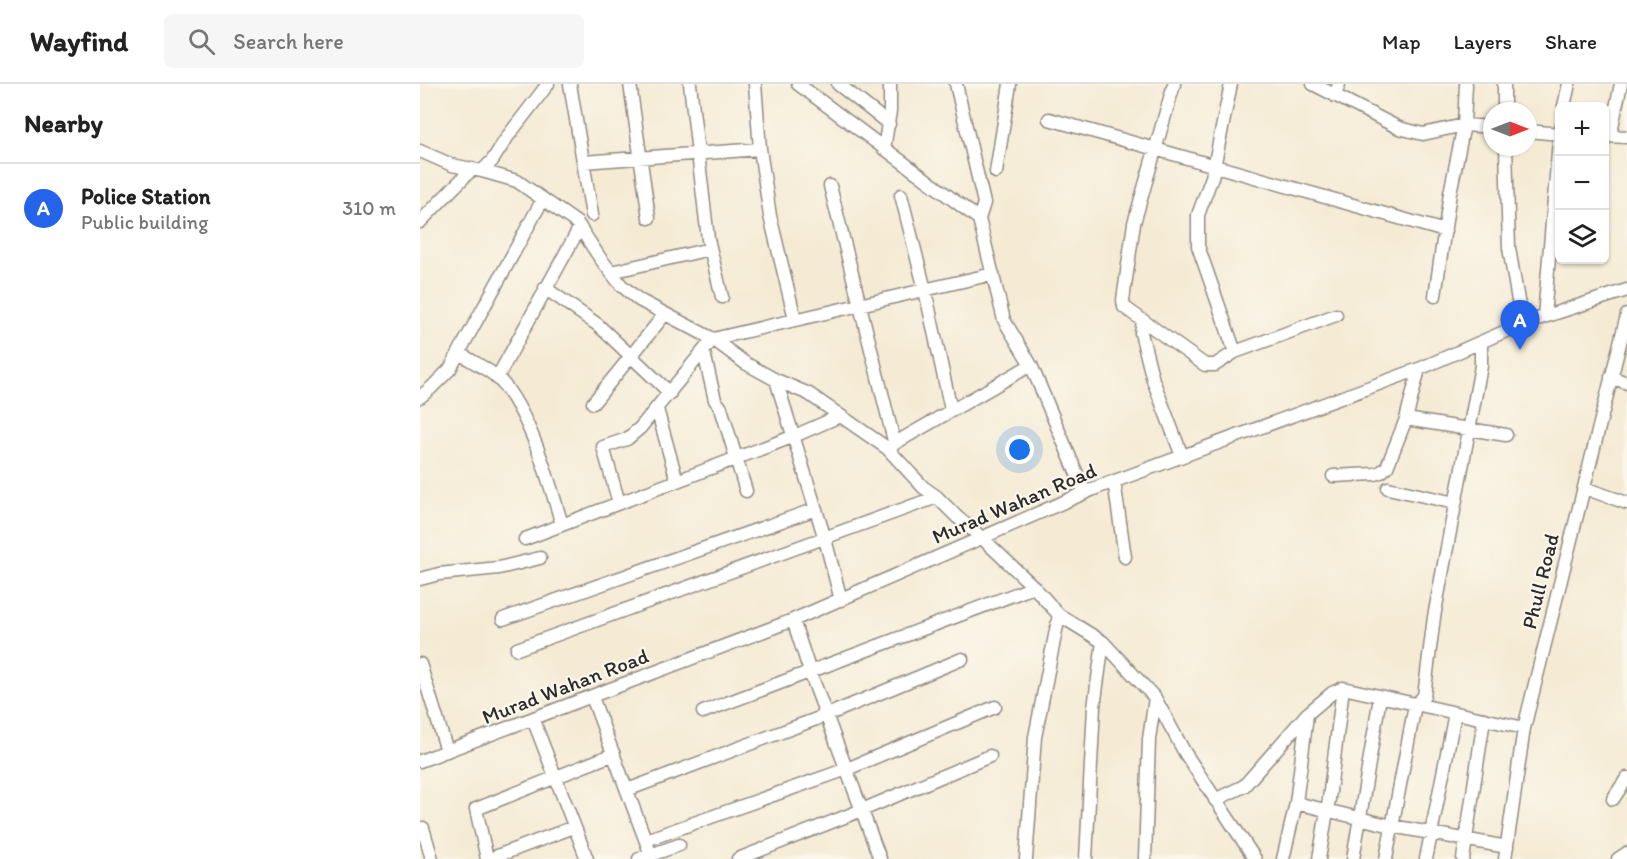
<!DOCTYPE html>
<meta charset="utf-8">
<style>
:root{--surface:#fff;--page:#f6f6f6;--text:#222;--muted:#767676;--line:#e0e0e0;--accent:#2563eb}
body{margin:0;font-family:Itim,sans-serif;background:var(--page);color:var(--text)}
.controls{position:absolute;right:18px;top:18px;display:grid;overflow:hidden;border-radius:9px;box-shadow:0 2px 4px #0004}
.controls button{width:54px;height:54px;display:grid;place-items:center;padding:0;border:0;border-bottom:2px solid var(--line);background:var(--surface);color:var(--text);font:30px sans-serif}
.compass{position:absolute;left:1063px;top:18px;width:54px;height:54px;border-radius:50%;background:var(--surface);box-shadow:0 2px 4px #0004;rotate:90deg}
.you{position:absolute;left:600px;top:366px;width:21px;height:21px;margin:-15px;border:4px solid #fff;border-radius:50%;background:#1a73e8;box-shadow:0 0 0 9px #1a73e833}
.badge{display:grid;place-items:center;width:39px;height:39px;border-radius:50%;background:var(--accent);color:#fff;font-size:20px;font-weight:700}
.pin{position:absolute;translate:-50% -50px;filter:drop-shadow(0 2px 3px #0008)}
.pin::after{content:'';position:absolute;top:32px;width:21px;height:18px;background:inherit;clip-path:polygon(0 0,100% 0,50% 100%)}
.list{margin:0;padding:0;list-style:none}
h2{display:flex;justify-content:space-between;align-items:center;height:78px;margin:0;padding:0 24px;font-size:26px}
h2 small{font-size:20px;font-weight:400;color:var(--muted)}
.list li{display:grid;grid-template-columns:39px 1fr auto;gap:18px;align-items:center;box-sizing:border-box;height:90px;padding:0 24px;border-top:2px solid var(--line)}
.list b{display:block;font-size:22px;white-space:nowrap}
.list p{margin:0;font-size:20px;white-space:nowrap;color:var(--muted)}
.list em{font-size:20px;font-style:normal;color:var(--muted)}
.icon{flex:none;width:33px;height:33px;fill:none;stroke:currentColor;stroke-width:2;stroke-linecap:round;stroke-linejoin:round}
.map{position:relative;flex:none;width:1207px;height:775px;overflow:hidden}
header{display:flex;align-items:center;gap:36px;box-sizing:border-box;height:84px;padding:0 30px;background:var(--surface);border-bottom:2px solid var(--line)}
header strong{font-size:28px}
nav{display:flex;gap:33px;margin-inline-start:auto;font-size:21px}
.search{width:420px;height:54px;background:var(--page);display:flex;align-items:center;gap:15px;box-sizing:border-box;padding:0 21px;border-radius:9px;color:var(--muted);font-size:22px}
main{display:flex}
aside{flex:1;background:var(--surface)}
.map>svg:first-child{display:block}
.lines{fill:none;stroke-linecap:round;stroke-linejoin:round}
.minor-casing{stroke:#908b80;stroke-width:15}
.minor{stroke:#fff;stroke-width:12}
.labels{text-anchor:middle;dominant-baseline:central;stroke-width:4.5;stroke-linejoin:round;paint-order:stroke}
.street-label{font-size:21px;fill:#2b2b2b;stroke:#fbf7ec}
</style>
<header>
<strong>Wayfind</strong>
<div class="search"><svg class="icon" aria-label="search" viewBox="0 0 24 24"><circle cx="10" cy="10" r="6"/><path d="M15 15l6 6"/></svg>Search here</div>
<nav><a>Map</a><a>Layers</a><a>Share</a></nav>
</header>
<main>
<aside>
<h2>Nearby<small></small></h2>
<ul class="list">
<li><span class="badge">A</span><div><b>Police Station</b><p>Public building</p></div><em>310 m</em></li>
</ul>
</aside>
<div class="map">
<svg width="1207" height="775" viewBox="0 0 1207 775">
<rect width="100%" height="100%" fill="#fbf7ec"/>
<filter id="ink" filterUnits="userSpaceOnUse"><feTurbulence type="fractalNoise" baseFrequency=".0167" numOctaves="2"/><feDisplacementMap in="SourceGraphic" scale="12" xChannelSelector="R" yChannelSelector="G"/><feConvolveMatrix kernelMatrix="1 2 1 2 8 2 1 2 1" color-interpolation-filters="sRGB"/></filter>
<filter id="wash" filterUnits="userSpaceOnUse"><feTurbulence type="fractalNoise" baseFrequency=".008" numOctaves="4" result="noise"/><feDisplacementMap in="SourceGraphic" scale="24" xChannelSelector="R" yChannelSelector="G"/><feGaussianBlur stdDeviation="1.35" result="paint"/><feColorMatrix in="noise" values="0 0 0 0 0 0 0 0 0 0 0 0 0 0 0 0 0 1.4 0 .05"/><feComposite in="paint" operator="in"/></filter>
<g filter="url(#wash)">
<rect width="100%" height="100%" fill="#f5ebd5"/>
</g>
<g filter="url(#ink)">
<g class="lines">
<defs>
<path id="minor" d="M 150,0 L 172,131
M 210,0 L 229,134
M 270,0 L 288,155 L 302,213
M 335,0 L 340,65 L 350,132 L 375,235
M 378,0 L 559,135
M 418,0 L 469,40
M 536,0 L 564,119 L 559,135 L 584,236 L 611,281 L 665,409
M 754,0 L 714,139 L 703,216 L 704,223 L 785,281 L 795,281 L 815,268 L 916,231
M 811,0 L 792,93 L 778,131 L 778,162 L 815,268
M 893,0 L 979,44 L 1003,50 L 1044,41 L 1072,43
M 1084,0 L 1084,27
M 915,12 L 919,0
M 1144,22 L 1149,0
M 629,35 L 1025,147
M 1108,47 L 1140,50
M 1184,52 L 1207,53
M 1190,52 L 1201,0
M 1086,63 L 1089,164 L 1102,240
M 464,65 L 470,27 L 470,0
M 0,67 L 32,81 L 62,87 L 97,97 L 157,139 L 180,174 L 201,201 L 219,216 L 293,255 L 325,279 L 356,296 L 389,310 L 467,364 L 503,403 L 517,413 L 537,433 L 561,453 L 614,503 L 639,531 L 683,558 L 735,614 L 765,669 L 835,775
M 163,78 L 340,65
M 62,87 L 72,77 L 88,52 L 128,0
M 576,88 L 590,0
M 410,102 L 474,357
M 481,111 L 505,206 L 531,326
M 0,138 L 52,85
M 191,188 L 290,165
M 125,204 L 178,241 L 250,309
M 1015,212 L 1030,109 L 1044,41 L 1046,0
M 1124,233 L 1140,45
M 723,237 L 721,249 L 733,296 L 762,372
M 39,269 C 51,277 67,284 78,294 C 109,326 130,399 142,441
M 284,269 L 295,316 L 301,324 L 326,407
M 1191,293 L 1207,299
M 77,294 L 160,143
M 356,296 L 405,455 L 421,516
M 0,313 L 11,304 L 30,285 L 123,115
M 173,319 L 245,230
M 237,325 L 257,397
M 986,335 L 1086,351
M 470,362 L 611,281
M 913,392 L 955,390 L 961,388 L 967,383 L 986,335 L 999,285
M 694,397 L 705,473
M 968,404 L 1035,419
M 1164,404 L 1207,419
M 199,419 L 183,363 L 207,355 L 220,344 L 293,255 L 573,190
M 105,455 L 372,353 L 420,332
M 0,495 L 19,490 L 79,484 L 120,474
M 83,535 L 396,425
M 373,536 L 390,588 L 460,775
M 97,565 L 517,413
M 0,580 L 27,667
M 172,613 L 231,771
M 283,628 L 614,503
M 887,631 L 876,719 L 972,742 L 1087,763
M 113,635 L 167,775
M 0,677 L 373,536 L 676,404 L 999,285 L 1102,240 L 1207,206
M 207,706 L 407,631 L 542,575
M 1193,715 L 1207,694
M 795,716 L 824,702 L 887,630 L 912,609 L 923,604 L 1104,644
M 3,744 L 12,775
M 226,756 L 427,685 L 575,623
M 67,775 L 56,725 L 194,670
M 69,775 L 154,743
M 219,775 L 259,761
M 318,775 L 442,726 L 570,672
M 606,775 L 615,653 L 639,531
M 666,775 L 674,623 L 683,558
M 725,775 L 729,655 L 735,614
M 863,775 L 876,719
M 899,775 L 909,715 L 923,604
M 933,775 L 960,613
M 966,775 L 995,621 L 1004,612 L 1014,533 L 1061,282 L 1061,259
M 1006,775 L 1035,629
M 1043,775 L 1064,635
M 1085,775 L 1104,644 L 1207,231
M 1198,775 L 1207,769"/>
</defs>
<use href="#minor" class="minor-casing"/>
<use href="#minor" class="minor"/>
</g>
</g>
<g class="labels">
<g class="street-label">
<text transform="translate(594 419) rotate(-23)">Murad Wahan Road</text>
<text transform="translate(1120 497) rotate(-76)">Phull Road</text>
<text transform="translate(145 602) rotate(-21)">Murad Wahan Road</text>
</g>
</g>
</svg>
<div class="controls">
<button>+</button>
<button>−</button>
<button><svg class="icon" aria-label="layers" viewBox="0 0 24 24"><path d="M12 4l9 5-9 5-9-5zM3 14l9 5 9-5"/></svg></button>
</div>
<svg class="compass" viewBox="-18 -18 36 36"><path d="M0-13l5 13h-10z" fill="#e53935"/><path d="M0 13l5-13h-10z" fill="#767676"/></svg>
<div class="you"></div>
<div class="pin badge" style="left:1100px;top:266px">A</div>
</div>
</main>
